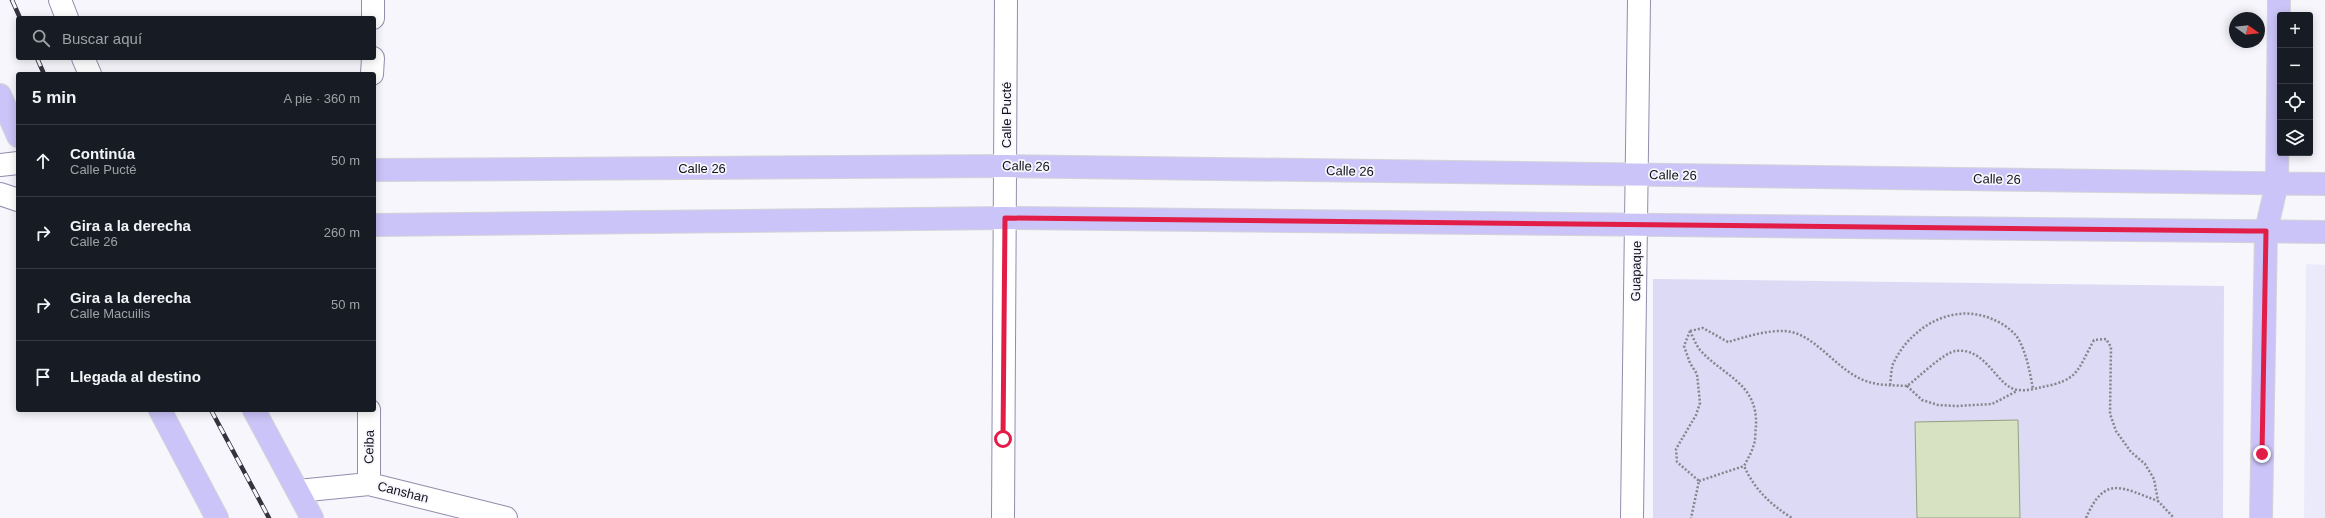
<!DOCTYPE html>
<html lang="es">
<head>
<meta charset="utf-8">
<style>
  :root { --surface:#171b24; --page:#20242c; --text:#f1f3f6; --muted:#9ea1a6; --line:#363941 }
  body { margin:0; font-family:Helvetica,sans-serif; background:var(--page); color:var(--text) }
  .controls { position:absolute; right:12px; top:12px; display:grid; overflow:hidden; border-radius:4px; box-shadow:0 2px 10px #0003 }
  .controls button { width:36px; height:36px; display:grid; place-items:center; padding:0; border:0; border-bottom:1px solid var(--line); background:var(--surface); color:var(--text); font:20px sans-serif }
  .compass { position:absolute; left:2229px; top:12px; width:36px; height:36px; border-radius:50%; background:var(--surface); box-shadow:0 2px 10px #0003; rotate:105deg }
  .stop { position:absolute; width:12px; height:12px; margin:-9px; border:3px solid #e11d48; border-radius:50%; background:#fff }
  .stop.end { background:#e11d48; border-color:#fff; box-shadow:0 1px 4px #0008 }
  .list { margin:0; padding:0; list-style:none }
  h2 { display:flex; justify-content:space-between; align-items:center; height:52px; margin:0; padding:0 16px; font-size:17px }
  h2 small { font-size:13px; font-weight:400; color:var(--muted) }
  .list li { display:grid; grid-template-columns:26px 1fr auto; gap:12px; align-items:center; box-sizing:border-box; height:72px; padding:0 16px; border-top:1px solid var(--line) }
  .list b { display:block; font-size:15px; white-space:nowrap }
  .list p { margin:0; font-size:13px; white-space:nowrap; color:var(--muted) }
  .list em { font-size:13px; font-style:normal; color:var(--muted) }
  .icon { flex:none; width:22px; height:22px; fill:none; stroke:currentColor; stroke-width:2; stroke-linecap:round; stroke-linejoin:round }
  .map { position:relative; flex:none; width:2325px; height:518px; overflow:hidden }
  .search { position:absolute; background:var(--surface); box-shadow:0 2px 10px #0003; left:16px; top:16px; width:360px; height:44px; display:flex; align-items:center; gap:10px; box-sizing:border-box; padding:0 14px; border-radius:4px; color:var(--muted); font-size:15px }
  .panel { position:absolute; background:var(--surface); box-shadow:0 2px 10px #0003; left:16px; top:72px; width:360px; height:340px; border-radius:4px }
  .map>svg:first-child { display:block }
</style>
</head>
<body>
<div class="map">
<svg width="2325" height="518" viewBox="0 0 2325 518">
  <rect width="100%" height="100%" fill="#f6f6fc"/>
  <!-- built -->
  <path fill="#ebeafb" d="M2306,264L2325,265V518H2304Z"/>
  <!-- green -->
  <path fill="#dcdaf4" d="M1653,279L2224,286L2223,518H1653Z"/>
  <!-- building -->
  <path fill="#d7e2c2" stroke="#959f80" d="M2018,420L2020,518H1917L1915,422Z"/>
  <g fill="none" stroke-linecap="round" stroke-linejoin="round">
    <!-- minor casing -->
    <g stroke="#908eac" stroke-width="24">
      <path id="minor" d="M60,0L67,18
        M373,18V0
        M83,58L90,74
        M372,74L373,58
        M0,165L18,163
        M0,194L18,200
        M369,484V410
        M298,491L369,484L506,518
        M1003,518L1006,0
        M1632,518L1639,0"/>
    </g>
    <!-- major casing -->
    <g stroke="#d4d4d6" stroke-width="24">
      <path id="major" d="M0,95L18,136
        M374,170L1005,166L2325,184
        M374,225L1005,218L2325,232
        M160,410L217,518
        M254,410L312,518
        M2261,518L2266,231L2277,183L2279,0"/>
    </g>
    <!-- path -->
    <path stroke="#85858d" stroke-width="2.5" stroke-dasharray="2 2" stroke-linecap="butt" d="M1690,331L1703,328L1728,342C1745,337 1767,330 1785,331C1814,333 1834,367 1861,379C1876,386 1891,385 1907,386C1918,378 1944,352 1956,351C1987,347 1997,388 2018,390C2025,391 2035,389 2042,387C2079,380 2077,371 2094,340L2106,339L2111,347L2110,414L2116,431L2131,452L2145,464L2154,479L2158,501L2174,518
      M1690,331C1693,337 1696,345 1700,350C1723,376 1758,383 1756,426C1755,432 1756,441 1753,447C1751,454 1747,460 1744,466C1755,490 1770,504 1792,518
      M1690,331L1684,346L1690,363L1697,374L1700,403L1696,415L1676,449L1677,462L1699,481L1691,518
      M1890,385C1891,378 1891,370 1893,364C1910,327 1953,302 1992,319C2002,323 2015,331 2020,342C2027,356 2030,373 2033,389
      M1907,386L1922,400L1938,405L1957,406L1992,404L2017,391
      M1699,481L1744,466
      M2086,518C2105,474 2122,488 2158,501"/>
    <!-- minor -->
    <use href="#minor" stroke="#fff" stroke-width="22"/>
    <!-- major -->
    <use href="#major" stroke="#cac4f8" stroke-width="22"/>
    <!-- rail casing -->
    <g stroke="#35343e" stroke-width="4.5">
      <path id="rail" d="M12,0L20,18
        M37,58L44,74
        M211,410L269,518"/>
    </g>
    <!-- rail -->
    <use href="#rail" stroke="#f6f6fc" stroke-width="3" stroke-dasharray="9" stroke-linecap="butt"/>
  </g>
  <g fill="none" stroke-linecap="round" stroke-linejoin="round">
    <!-- route -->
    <path stroke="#e11d48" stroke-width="5" d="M1003,439L1005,218L2250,231H2266L2262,454"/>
  </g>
  <g text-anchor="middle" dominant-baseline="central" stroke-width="3.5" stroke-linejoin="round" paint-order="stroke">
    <!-- street labels -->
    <g font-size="13" fill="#12111b" stroke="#f6f6fc">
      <text transform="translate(1006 115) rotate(-90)">Calle Pucté</text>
      <text transform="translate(1026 166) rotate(1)">Calle 26</text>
      <text x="702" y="168">Calle 26</text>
      <text transform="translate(1350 171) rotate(1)">Calle 26</text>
      <text transform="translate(1673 175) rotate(1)">Calle 26</text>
      <text transform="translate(1997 179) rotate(1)">Calle 26</text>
      <text transform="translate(1636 271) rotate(-89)">Guapaque</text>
      <text transform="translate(369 447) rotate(-89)">Ceiba</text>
      <text transform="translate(403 492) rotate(14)">Canshan</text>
    </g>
  </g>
</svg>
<div class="controls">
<button>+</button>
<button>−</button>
<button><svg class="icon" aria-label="locate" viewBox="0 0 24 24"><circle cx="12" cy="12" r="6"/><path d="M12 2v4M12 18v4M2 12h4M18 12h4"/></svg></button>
<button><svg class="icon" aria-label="layers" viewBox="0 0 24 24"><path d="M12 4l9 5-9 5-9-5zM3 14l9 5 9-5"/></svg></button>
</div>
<svg class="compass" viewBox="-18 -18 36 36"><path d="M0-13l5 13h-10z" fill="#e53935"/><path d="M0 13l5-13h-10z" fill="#9ea1a6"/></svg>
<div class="stop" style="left:1003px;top:439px"></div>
<div class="stop end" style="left:2262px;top:454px"></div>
<div class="search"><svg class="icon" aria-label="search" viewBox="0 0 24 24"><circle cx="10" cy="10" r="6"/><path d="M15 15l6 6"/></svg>Buscar aquí</div>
<section class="panel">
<h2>5 min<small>A pie · 360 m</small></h2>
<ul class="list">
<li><svg class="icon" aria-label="ahead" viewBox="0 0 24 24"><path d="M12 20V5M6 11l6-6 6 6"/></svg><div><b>Continúa</b><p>Calle Pucté</p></div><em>50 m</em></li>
<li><svg class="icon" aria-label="right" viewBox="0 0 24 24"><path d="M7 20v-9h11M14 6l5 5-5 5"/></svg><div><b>Gira a la derecha</b><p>Calle 26</p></div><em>260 m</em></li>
<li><svg class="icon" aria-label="right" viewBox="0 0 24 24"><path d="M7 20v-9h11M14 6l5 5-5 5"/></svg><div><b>Gira a la derecha</b><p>Calle Macuilis</p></div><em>50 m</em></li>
<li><svg class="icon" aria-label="arrive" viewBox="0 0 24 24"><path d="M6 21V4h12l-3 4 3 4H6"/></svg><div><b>Llegada al destino</b></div></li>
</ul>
</section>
</div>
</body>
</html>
